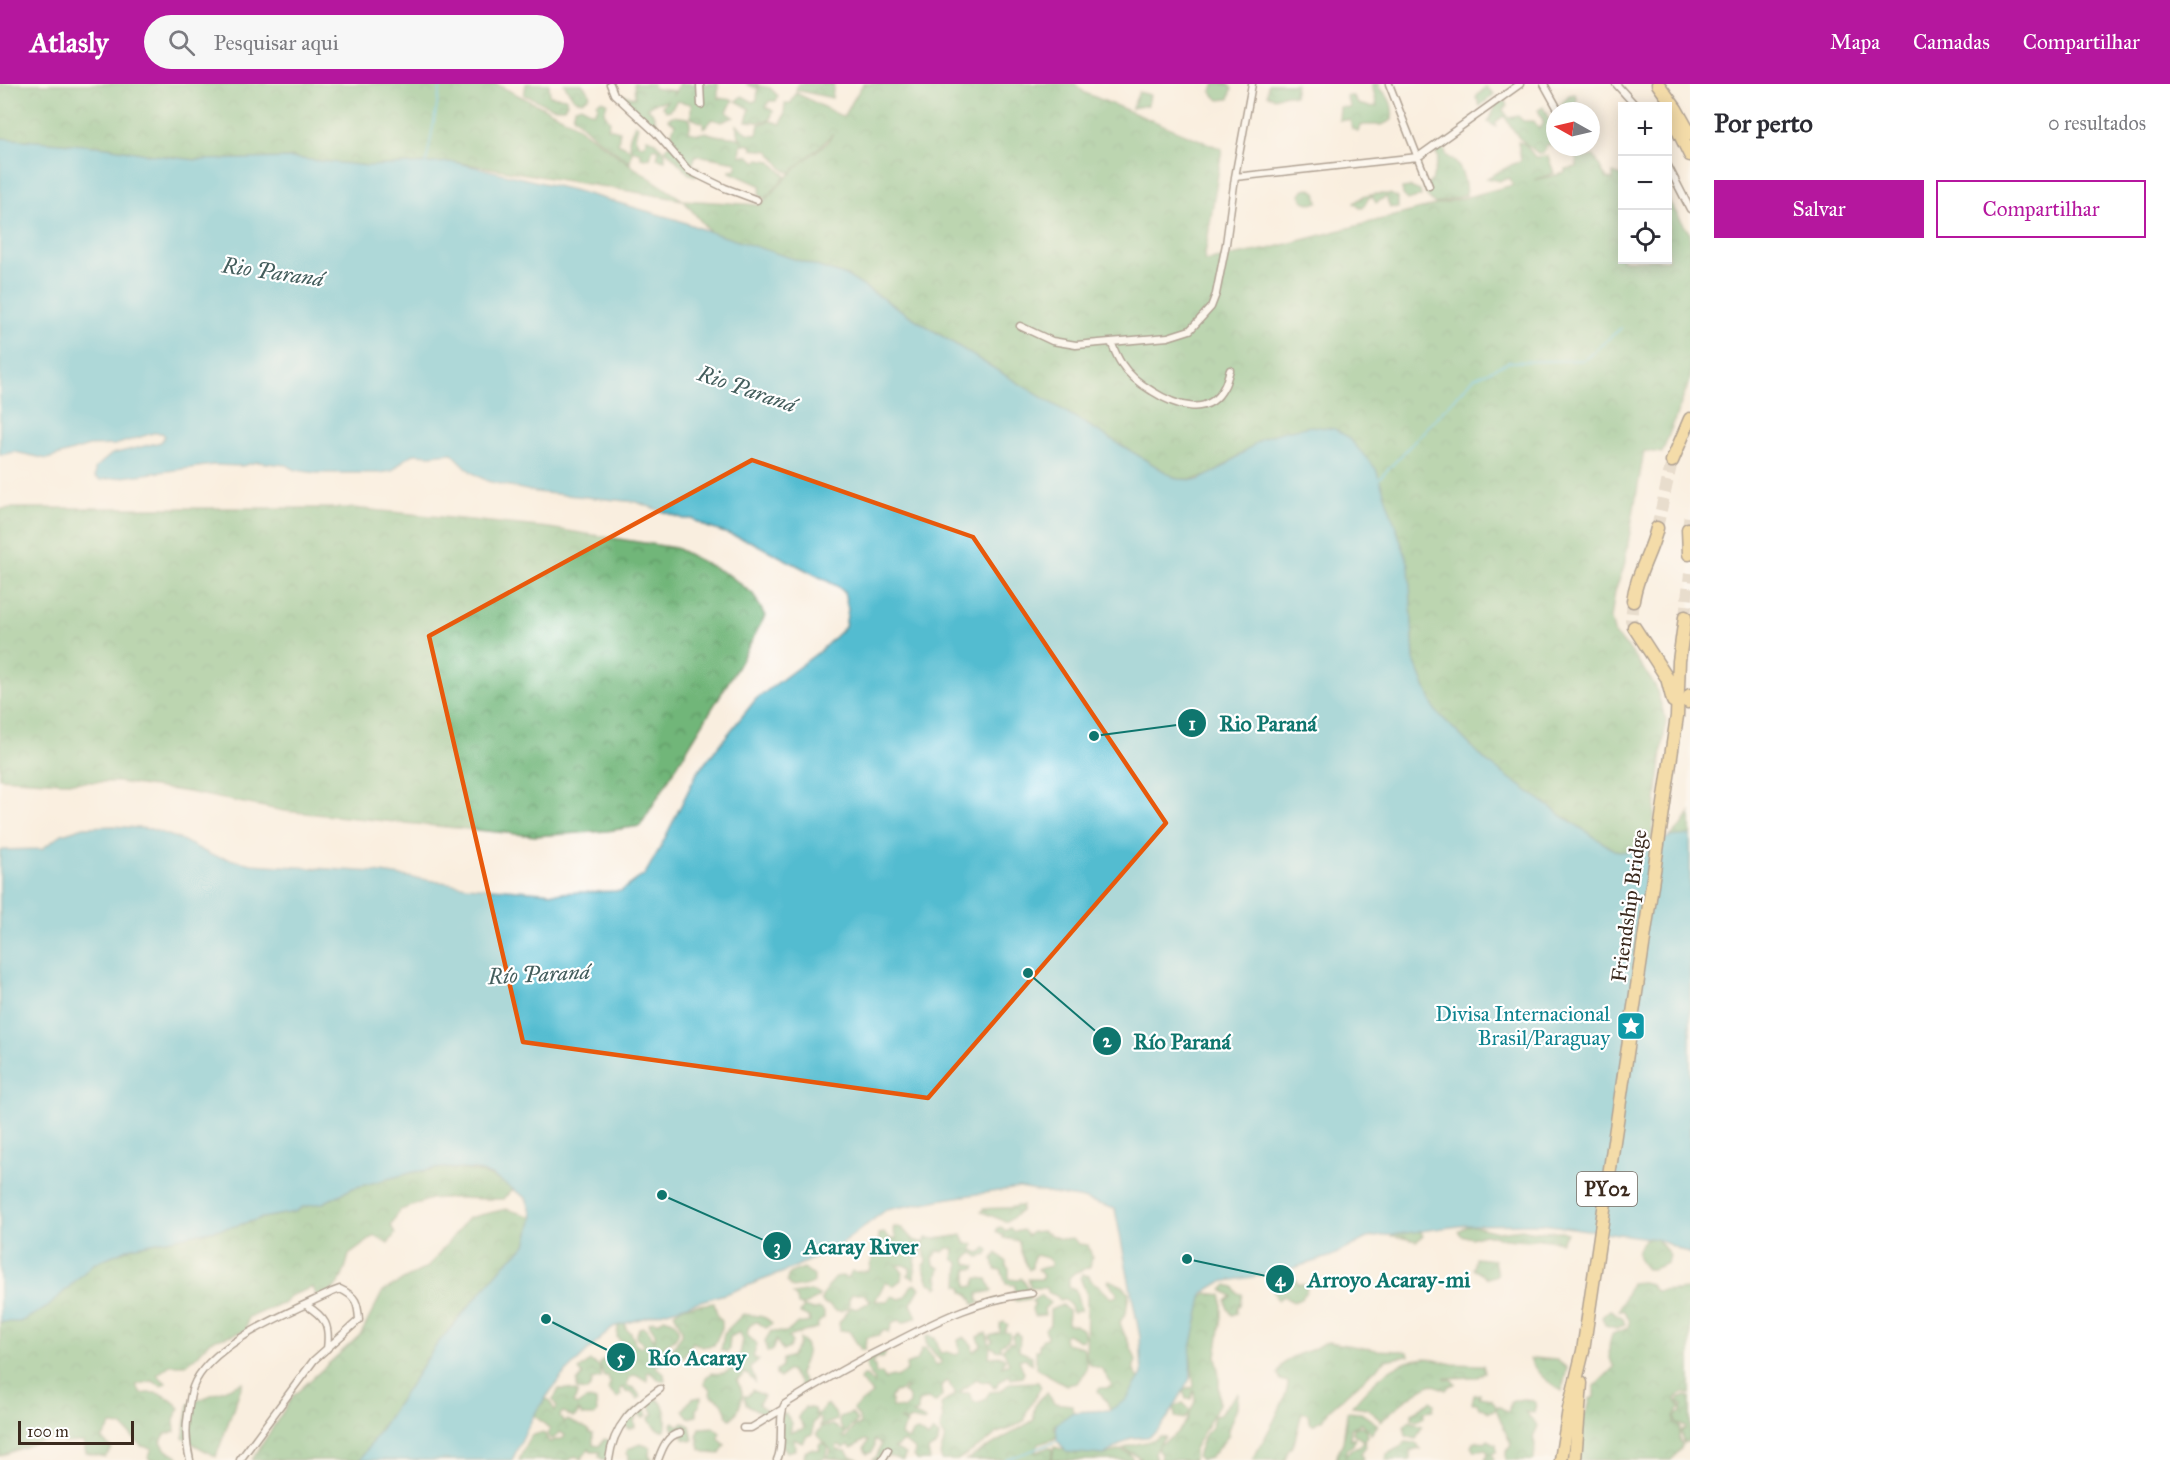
<!DOCTYPE html>
<html lang="pt">
<head>
<meta charset="utf-8">
<style>
  :root { --surface:#fff; --page:#f7f7f7; --text:#2b2b33; --muted:#7c7c81; --line:#e1e1e2; --accent:#b5179e }
  body { margin:0; font-family:"IM FELL Great Primer",serif; background:var(--page); color:var(--text) }
  .controls { position:absolute; right:18px; top:18px; display:grid; overflow:hidden; border-radius:0px; box-shadow:0 3px 15px #0003 }
  .controls button { width:54px; height:54px; display:grid; place-items:center; padding:0; border:0; border-bottom:2px solid var(--line); background:var(--surface); color:var(--text); font:30px sans-serif }
  .compass { position:absolute; left:1546px; top:18px; width:54px; height:54px; border-radius:50%; background:var(--surface); box-shadow:0 3px 15px #0003; rotate:278deg }
  .scale { position:absolute; left:18px; bottom:15px; width:116px; box-sizing:border-box; padding-left:6px; border:3px solid #3b2a1e; border-top:0; font-size:16px; line-height:21px; white-space:nowrap; color:#3b2a1e; -webkit-text-stroke:4px #fff; paint-order:stroke }
  .list { margin:0; padding:0; list-style:none }
  h2 { display:flex; justify-content:space-between; align-items:center; height:78px; margin:0; padding:0 24px; font-size:26px }
  h2 small { font-size:20px; font-weight:400; color:var(--muted) }
  .actions { display:flex; gap:12px; padding:18px 24px }
  .actions a { flex:1; padding:14px 0; border:2px solid var(--accent); border-radius:0px; text-align:center; font-size:21px; color:var(--accent) }
  .actions .main { background:var(--accent); color:#fff }
  .icon { flex:none; width:33px; height:33px; fill:none; stroke:currentColor; stroke-width:2; stroke-linecap:round; stroke-linejoin:round }
  .map { position:relative; flex:none; width:1690px; height:1376px; overflow:hidden }
  header { display:flex; align-items:center; gap:36px; box-sizing:border-box; height:84px; padding:0 30px; background:var(--accent); color:#fff }
  header strong { font-size:28px }
  nav { display:flex; gap:33px; margin-inline-start:auto; font-size:21px }
  .search { width:420px; height:54px; background:var(--page); display:flex; align-items:center; gap:15px; box-sizing:border-box; padding:0 21px; border-radius:33px; color:var(--muted); font-size:22px }
  main { display:flex }
  aside { flex:1; background:var(--surface) }
  .map>svg:first-child { display:block }
</style>
</head>
<body>
<header>
<strong>Atlasly</strong>
<div class="search"><svg class="icon" aria-label="search" viewBox="0 0 24 24"><circle cx="10" cy="10" r="6"/><path d="M15 15l6 6"/></svg>Pesquisar aqui</div>
<nav><a>Mapa</a><a>Camadas</a><a>Compartilhar</a></nav>
</header>
<main>
<div class="map">
<svg width="1690" height="1376" viewBox="0 0 1690 1376">
  <defs>
    <pattern id="forest-crowns" width="20" height="18" patternUnits="userSpaceOnUse" patternTransform="scale(1.5)"><rect width="20" height="18" fill="#71b679"/><path d="M2 6a3 3 0 1 1 6 0M12 15a3 3 0 1 1 6 0" fill="none" stroke="#5e9463"/></pattern>
  </defs>
  <rect width="100%" height="100%" fill="#fff"/>
  <filter id="ink" filterUnits="userSpaceOnUse"><feTurbulence type="fractalNoise" baseFrequency=".0167" numOctaves="2"/><feDisplacementMap in="SourceGraphic" scale="12" xChannelSelector="R" yChannelSelector="G"/><feConvolveMatrix kernelMatrix="1 2 1 2 8 2 1 2 1" color-interpolation-filters="sRGB"/></filter>
  <filter id="wash" filterUnits="userSpaceOnUse"><feTurbulence type="fractalNoise" baseFrequency=".008" numOctaves="4" result="noise"/><feDisplacementMap in="SourceGraphic" scale="24" xChannelSelector="R" yChannelSelector="G"/><feGaussianBlur stdDeviation="1.35" result="paint"/><feColorMatrix in="noise" values="0 0 0 0 0 0 0 0 0 0 0 0 0 0 0 0 0 1.4 0 .05"/><feComposite in="paint" operator="in"/></filter>
  <g filter="url(#wash)">
    <rect width="100%" height="100%" fill="#f9eedf"/>
    <!-- forest -->
    <path fill="url(#forest-crowns)" stroke="#56704c" stroke-width="1.5" fill-rule="evenodd" d="M0,0H496L570,37L632,82L683,116L760,121L801,79L828,58L833,49L826,57L790,89L784,86L769,67L752,65L751,61L742,60L743,56L739,53L737,41L748,49L757,50L759,40L771,37L781,40L784,30L785,19H791L796,9L843,33L863,0H1075L1085,9L1222,65L1204,177L1268,165L1513,101L1510,94L1499,97L1487,94L1521,76L1518,58L1525,60L1535,73L1548,72L1554,89L1534,96L1565,89L1566,85L1577,83L1576,73L1584,74L1594,72L1607,95L1613,96V89L1622,92V176H1668V116L1690,150V296L1662,369L1644,367L1624,483L1615,507L1611,535L1615,551L1629,565L1655,601L1666,636L1651,758L1626,768L1614,766L1561,731L1487,678L1435,626L1414,576L1409,481L1240,370C1216,389 1209,396 1177,395L980,276L847,192L710,148L683,116L454,78L368,82L292,74L197,76L146,70L107,63L0,54Z
      M526,0H549L550,12L566,14L567,19L564,24C544,25 542,16 524,11Z
      M564,0H582L588,7L590,12L582,17L574,15Z
      M634,0H653V4L674,7L673,12L679,0H718V14L733,16L727,28L734,33L722,38L712,35L706,43L703,44V39L691,34V20L677,17L670,26L666,27L662,22L667,17L654,19L647,24L652,28L658,41L652,43L621,13L625,11L635,14Z
      M746,0H758V4L760,2L770,4L778,12L776,17H769L766,23L773,27L770,36L758,38L746,37L750,25L736,17L742,12L753,18L757,16L758,5Z
      M798,0H834L832,14L796,6Z
      M1215,0H1228L1232,5L1229,15L1219,16L1211,8Z
      M1268,0H1296L1294,12L1285,10L1275,14L1267,11Z
      M1372,0H1379V4C1390,12 1394,22 1392,36L1382,41H1360L1358,47L1352,45L1350,36H1339L1340,23L1351,24L1346,12H1353L1358,20L1370,23L1377,22Z
      M1486,3L1494,10L1480,22L1476,13Z
      M1139,8L1150,11L1148,21L1132,24Z
      M1575,10L1577,16L1573,25L1566,27L1560,21L1569,11Z
      M602,16L607,19L604,28L610,37L608,44L620,47L618,59L632,66C626,57 631,49 635,40L638,42L635,53L639,61L645,60L647,54L653,56L665,68V76L657,74L659,66L653,64L650,74H641V69L632,66L630,79L594,52L573,32L575,24L581,22L594,29L598,23L597,19Z
      M1498,16L1505,17L1507,22L1503,26L1509,34L1518,32L1523,37H1534L1539,45L1544,39L1538,26L1543,23L1551,38L1555,40L1556,63L1547,60L1543,69L1539,70L1519,54L1504,32L1496,38V43L1488,38C1493,31 1494,24 1498,16Z
      M672,32L688,34L691,37L689,48L698,50L706,48C719,55 733,50 742,56L740,71L749,72L756,78L759,75L770,77L786,92L765,115L759,110L761,102L730,88V86L737,85L736,78L696,71L692,81L699,84L696,92L689,90L665,65L675,54L671,50L675,40L668,35Z
      M1439,61L1444,64L1447,72C1462,80 1465,95 1466,111L1435,120L1426,111L1424,101L1432,97L1438,74L1435,64Z
      M1410,103L1420,107L1421,112L1408,116L1403,111L1402,104Z
      M1309,104L1316,108L1318,118L1312,120L1303,117L1300,110L1305,105Z
      M1375,110H1390L1398,114V124L1390,123L1386,113L1376,119L1372,112L1368,115L1363,124H1360L1354,119L1362,113Z
      M12,424H353L549,444L676,464L730,492L753,510L765,532L737,584L640,742L607,747L536,752L284,727L188,708L118,698H62L0,694V425Z
      M1690,729V751L1670,753L1683,740Z
      M443,1084C475,1086 487,1087 513,1105L503,1115C479,1116 455,1112 431,1115C423,1117 409,1124 400,1126L391,1141L395,1150L388,1160L375,1152L349,1171C343,1195 340,1203 318,1216L313,1203L290,1212L283,1220C269,1223 262,1230 248,1233L246,1247L210,1257L197,1272L186,1281H170L157,1291L166,1299L161,1302L152,1297L136,1301L141,1310C159,1306 168,1312 180,1324L174,1335L175,1348L165,1350L161,1358L166,1366L178,1373V1376H151L148,1374L152,1364L141,1362L122,1342L111,1341L102,1355L112,1365L105,1373L86,1369L83,1358L64,1359L53,1353L0,1372V1238H20L48,1223L93,1180L132,1163L235,1142L262,1134L295,1128L303,1123L323,1119L353,1104L414,1088Z
      M1018,1122H1022L1021,1127L1007,1138L981,1128L983,1125C995,1123 1004,1126 1018,1122Z
      M506,1125L533,1133L526,1161L505,1180L437,1260L360,1376H252L293,1312L361,1250L383,1207L429,1182L468,1134Z
      M1470,1141L1498,1148L1522,1145L1535,1148L1562,1147L1567,1149L1561,1158L1541,1155L1527,1157L1505,1155L1485,1150L1471,1154L1461,1151L1458,1147Z
      M894,1143L902,1144L913,1156L924,1159L926,1154C938,1156 950,1153 962,1151L966,1160H974L973,1166L980,1169L986,1164L989,1166L987,1171L979,1173L973,1169L965,1175L967,1180L976,1182L975,1185H967V1203L974,1202L977,1194L987,1195L992,1207L978,1210V1217L981,1219L974,1220C973,1215 969,1209 963,1208L962,1203L958,1202L959,1179L953,1175L954,1165L947,1164L943,1168L938,1167L933,1174L934,1181L940,1184L938,1191L939,1202L936,1204L935,1201L929,1199C929,1198 923,1183 923,1181L926,1178L923,1159L920,1172L916,1171L914,1195L908,1191L910,1190V1184L904,1181H897L903,1189L901,1196L893,1202L886,1197L875,1217H887L892,1212L900,1215L905,1213L911,1202L915,1200L920,1204L911,1220L917,1233L903,1239L899,1236L893,1238L889,1248L883,1246L879,1251L866,1254L865,1265L861,1266L849,1247L840,1246L839,1239L851,1223L857,1225L871,1217L864,1210H852L849,1215V1223C841,1229 835,1228 829,1221L824,1220L821,1216C823,1207 831,1202 835,1193L842,1192L848,1194L852,1187L855,1188L869,1187C870,1179 875,1171 874,1164L878,1160L879,1150L884,1149L891,1155H896L893,1145Z
      M1001,1143L1006,1147L1010,1144L1014,1148L1023,1146L1028,1152L1032,1148L1042,1147L1060,1155L1073,1154L1078,1160L1088,1161L1092,1173L1090,1183L1074,1189L1069,1194V1204L1075,1205L1081,1226L1073,1229L1071,1227V1222L1064,1215L1059,1216L1057,1212L1049,1209L1046,1204H1031L1028,1195H1042L1043,1192L1038,1185L1051,1182V1178L1047,1174L1036,1171L1033,1174L1032,1184L1029,1186C1025,1178 1019,1167 1019,1157L1003,1154L1004,1151H1001L996,1147L998,1144Z
      M1417,1147L1421,1148L1423,1152L1417,1157L1392,1152L1393,1148Z
      M1650,1154L1657,1155L1670,1171L1668,1179L1653,1185H1646C1636,1175 1634,1168 1644,1156Z
      M997,1169L1006,1178V1182L1009,1185V1195L1018,1196L1021,1194C1026,1200 1032,1206 1029,1215L1017,1217L1014,1216L1015,1201L1006,1200L1001,1186L995,1185L993,1175Z
      M1475,1174L1494,1176L1497,1191L1488,1194L1473,1185Z
      M804,1184L814,1192V1198C808,1202 800,1203 793,1204L787,1198C787,1187 795,1188 804,1184Z
      M1082,1190L1089,1192L1092,1198L1098,1201L1111,1214L1117,1212V1209L1108,1198L1109,1196L1123,1202L1129,1209L1126,1228L1120,1238C1123,1252 1133,1263 1136,1277C1131,1287 1135,1288 1140,1296L1141,1312L1111,1328L1107,1318L1098,1307L1099,1304H1107L1112,1302C1110,1295 1105,1292 1102,1285L1091,1281L1086,1274L1087,1211L1080,1194Z
      M1282,1192L1296,1196L1298,1200H1303L1307,1205L1302,1215L1293,1218L1283,1212L1278,1216C1271,1208 1273,1197 1282,1192Z
      M1642,1198L1650,1200L1655,1207L1690,1205V1310L1684,1309L1677,1313L1676,1317L1681,1323L1674,1332V1339L1680,1343L1679,1355L1682,1361L1681,1365L1671,1376H1565L1570,1367L1576,1334L1587,1328L1590,1315L1594,1313V1303L1614,1283C1607,1272 1608,1261 1612,1250L1628,1244L1629,1238L1624,1227L1619,1226L1631,1199Z
      M1227,1201L1234,1203L1237,1209L1242,1210L1240,1221L1237,1223V1229L1232,1231L1227,1223L1226,1217L1232,1212L1222,1206Z
      M810,1207L819,1211L818,1214L802,1222L798,1221L797,1215L793,1210Z
      M1207,1209L1222,1211V1233L1216,1272L1219,1292V1320L1194,1365V1376H1160L1161,1370L1158,1367V1362L1154,1369L1156,1376H1136L1141,1374L1123,1365C1135,1358 1149,1360 1160,1352L1165,1353L1159,1360C1171,1357 1187,1340 1190,1329L1184,1335L1175,1333L1174,1323L1183,1319L1191,1327L1195,1317L1194,1306L1191,1315H1186L1183,1306L1194,1303L1190,1267L1202,1213Z
      M1041,1211L1050,1219L1044,1225L1045,1231L1034,1232L1032,1225L1035,1221L1032,1217Z
      M714,1219L718,1233L722,1237V1244L714,1261L702,1263L693,1258L683,1273L672,1275L667,1272L682,1251V1246L674,1229L681,1223Z
      M1062,1221L1068,1227V1240L1075,1241L1083,1246L1085,1252L1083,1256L1079,1257L1067,1250L1064,1252L1065,1259L1083,1263L1087,1279L1086,1286L1077,1299L1066,1301L1036,1284V1266H1039V1261L1043,1255H1046L1047,1251L1045,1245L1050,1241V1226Z
      M804,1223L813,1226L820,1225L824,1228V1234L818,1239L817,1244L788,1253L792,1258L789,1264L783,1267L776,1256L772,1267L767,1268L765,1257L771,1247C784,1249 788,1250 796,1240L810,1238L809,1233L800,1229Z
      M1610,1226L1623,1234L1625,1241L1616,1244L1605,1241L1602,1233Z
      M743,1230C753,1232 766,1230 772,1240L766,1244L757,1238C750,1239 746,1245 748,1252L757,1260L753,1273L759,1276L750,1283L755,1296V1298L746,1289L737,1296C738,1300 742,1305 742,1309C743,1318 737,1331 730,1335L727,1332C724,1321 723,1316 711,1312L710,1309L711,1306L704,1300L706,1293L712,1289C723,1291 736,1287 734,1274L740,1270L743,1256L740,1248L730,1253L729,1265L727,1268L721,1266L724,1249Z
      M664,1234L673,1237C685,1247 675,1257 664,1261L666,1265L663,1270L664,1277L655,1282L664,1290L665,1297H661L649,1288L647,1289L648,1297C638,1295 640,1286 628,1295L627,1302L634,1304L641,1313L637,1315L632,1309L626,1308L623,1303L620,1305L621,1312L618,1314L608,1306L611,1297H609L608,1292L604,1293L600,1280L601,1277C608,1275 611,1266 618,1263L623,1267L626,1265L625,1263L628,1258L621,1257L617,1254L618,1241L623,1239L626,1241V1245L631,1249L636,1261L641,1263L644,1259L636,1253L639,1244L643,1243L647,1245L655,1257V1249L649,1240L650,1238L654,1237L658,1239Z
      M1004,1238L1008,1241L1004,1248L1010,1249L1009,1255L1001,1261V1266L998,1267L990,1262L989,1273L1002,1272L1005,1275L1002,1282L1009,1279L1003,1265L1009,1258L1014,1259L1012,1252L1017,1249L1020,1252L1019,1267L1032,1272V1281L1025,1274L1019,1276L1024,1289L1022,1293L1011,1295L1009,1291L998,1298L997,1303L994,1304L989,1297L983,1298L976,1295L959,1309H969L974,1318C983,1319 985,1315 990,1308L1001,1307L1010,1299L1038,1298L1041,1303L1026,1329L1025,1336L1012,1344L997,1349L984,1360L957,1376H942L940,1371L945,1354L940,1346L943,1335L941,1320L956,1310L947,1297C938,1301 942,1305 942,1312L935,1319L928,1315L918,1317V1328L913,1330L926,1336L924,1338L911,1335L906,1338L902,1335L900,1336L907,1340L902,1347L901,1352L908,1356L914,1348L918,1347L928,1354L933,1347L939,1352L938,1360L928,1366L930,1376H917L914,1372L915,1366L905,1358H901L899,1362L894,1364L906,1370L903,1376C896,1376 892,1371 885,1372L883,1376H872L877,1372L881,1360L874,1356V1363L872,1368L867,1370L864,1365L868,1357L865,1356L852,1364L848,1361L844,1364L839,1361L836,1362L837,1366L846,1367L850,1373L856,1374L859,1376L827,1374L831,1367C828,1360 820,1357 817,1349L822,1343L833,1341L844,1348L839,1338L840,1333L852,1329L857,1337L842,1353L846,1354L855,1342L860,1341L859,1333L853,1325L872,1310L860,1296L862,1292H866L874,1300L875,1297C870,1290 865,1284 866,1275L883,1267L886,1269L883,1274H876L871,1280L875,1282L876,1290L882,1289L885,1296L892,1292L897,1293L907,1287L906,1281L917,1277L922,1265L926,1264L936,1281L942,1279L926,1259V1253L929,1251L936,1255L940,1269L948,1268L956,1271L960,1268L958,1256L964,1253L972,1261L973,1268L981,1262L978,1253L986,1249L989,1260L993,1257L989,1254L990,1252L1000,1249V1240ZM905,1304H908L903,1308L909,1313L910,1320L903,1325L892,1323L891,1313L895,1307L897,1308Z
      M800,1254C813,1263 803,1278 799,1290L808,1303L799,1309L800,1299L790,1287H787L780,1294L776,1291V1287L781,1284L783,1275L792,1272L799,1261Z
      M1329,1258C1346,1261 1362,1264 1378,1266C1388,1267 1398,1266 1408,1268L1409,1272L1386,1276L1329,1326L1323,1336H1320L1313,1341L1309,1338L1308,1330L1302,1328L1294,1360L1288,1367L1285,1376H1252C1261,1361 1289,1313 1288,1298L1281,1296L1278,1290C1283,1273 1298,1271 1311,1266C1318,1263 1321,1259 1329,1258Z
      M1426,1274L1453,1280L1483,1281L1485,1288L1478,1293L1445,1294L1447,1296L1451,1295L1455,1300L1449,1302L1446,1306L1432,1300C1413,1309 1396,1323 1381,1337L1367,1324L1352,1322C1372,1298 1393,1276 1426,1274Z
      M1535,1274L1557,1276L1567,1284L1562,1307C1548,1298 1537,1291 1530,1275Z
      M590,1277L600,1283L601,1294L591,1296L592,1300L587,1307L577,1306V1298L583,1291L579,1286Z
      M243,1298L216,1373L183,1354L189,1320Z
      M559,1305H569L578,1309L573,1319L577,1322C584,1316 587,1313 596,1317L597,1329L593,1332H583L578,1326V1330L573,1334L563,1328L561,1329L560,1333L564,1339L567,1336L588,1345L590,1349L593,1350V1361L599,1362L604,1355L612,1357L607,1375H602L599,1372L600,1368H591L589,1365L581,1375L576,1372L569,1376H519C524,1367 525,1359 531,1352L540,1349L545,1350L549,1358L564,1354L565,1351L560,1348L553,1355L550,1354L548,1351L550,1345L534,1331L545,1315L549,1316L555,1327L557,1323L553,1316Z
      M752,1306L764,1312L759,1319L760,1322L767,1326L765,1331L746,1320L744,1312H748Z
      M1047,1309L1054,1319L1072,1321L1073,1330L1054,1341L1055,1345L1059,1348L1054,1355L1038,1360L1035,1369L1049,1363L1052,1365L1051,1376H966L1034,1336C1032,1324 1036,1315 1047,1309Z
      M1238,1309L1237,1323L1228,1346L1229,1351L1210,1374L1201,1376L1197,1373L1203,1354L1212,1342L1214,1332L1220,1331L1225,1323Z
      M1480,1310L1479,1313L1491,1315L1495,1320L1496,1324L1498,1322L1508,1328L1511,1318C1520,1314 1528,1313 1536,1319L1534,1329L1525,1328L1538,1342L1533,1353L1535,1360L1534,1376H1506V1369L1511,1361L1496,1325L1489,1328L1479,1323L1477,1319H1472L1474,1311Z
      M1686,1312L1690,1313V1357L1683,1359L1681,1348L1683,1345H1685L1686,1342L1676,1340L1675,1332L1681,1328L1683,1321L1678,1318L1679,1315Z
      M701,1313L700,1322L696,1325L697,1332L689,1334L683,1327L691,1315Z
      M656,1314C666,1320 668,1335 665,1346C657,1348 652,1342 649,1335L650,1332L654,1331L650,1321L651,1316Z
      M1431,1317L1434,1320L1433,1326L1424,1327V1333L1417,1337L1412,1335V1329Z
      M827,1320L835,1329L837,1336L820,1342L821,1336L817,1331Z
      M641,1323L646,1325L647,1331L643,1334L639,1330L634,1336L635,1343L628,1345L624,1339L630,1330Z
      M805,1323L814,1325L817,1335L813,1339V1350L807,1352L802,1359L794,1355L795,1366L787,1368L782,1361L781,1330H786L792,1339L790,1348L803,1345L804,1343L798,1333Z
      M1347,1328L1361,1329L1378,1341L1371,1350L1362,1339L1351,1344L1350,1355L1355,1353L1353,1361L1347,1365L1345,1372L1352,1365L1360,1363L1363,1357L1353,1349L1354,1344L1361,1342L1366,1345L1367,1352L1364,1356L1366,1362L1361,1369L1363,1376H1336L1338,1368L1343,1358Z
      M1410,1337L1422,1342L1416,1355L1406,1352L1404,1342Z
      M674,1338L679,1342L683,1338L690,1342L693,1356L690,1357L684,1355L680,1345L677,1347L672,1345L671,1340Z
      M713,1343L720,1349L719,1355L725,1361L720,1370L706,1369L700,1365L697,1352L700,1344Z
      M1488,1356L1496,1360L1497,1367L1492,1370L1494,1376H1485L1488,1369L1485,1365L1475,1367L1471,1362L1473,1358L1477,1357L1485,1359Z
      M1405,1358L1415,1359L1421,1365L1410,1367V1376H1386L1387,1370L1400,1363Z
      M822,1359L828,1363L825,1374L821,1375L822,1376H806L804,1372L805,1368L810,1365L820,1366L819,1361Z
      M640,1360L650,1363L649,1372L653,1376H628L629,1372L626,1370L628,1365Z
      M1054,1363L1072,1368L1104,1371L1120,1366L1130,1370L1133,1376H1052Z"/>
    <!-- water -->
    <path fill="#53bcd0" stroke="#477377" stroke-width="1.5" d="M0,54L107,63L146,70L196,76L292,74L368,82L454,78L577,107L678,136L710,148L847,192L980,276L1177,395L1198,396L1219,386L1263,354L1284,347L1311,342L1335,345L1348,353L1376,385L1409,481L1414,576L1435,626L1487,678L1561,731L1614,766L1626,768L1670,753L1690,751V1170L1657,1155L1541,1140L1467,1141L1367,1154L1332,1172L1277,1189L1221,1198L1203,1209L1190,1269L1191,1293L1168,1333L1158,1346L1148,1353L1131,1354L1104,1371L1066,1368L1057,1356L1056,1340L1073,1328L1110,1326L1126,1316L1142,1290L1140,1253L1115,1125L1083,1115L1019,1104L950,1114L886,1126L836,1164L784,1188L728,1209L613,1243L562,1292L550,1308L534,1331L512,1376H360L437,1260L505,1180L526,1161L533,1133L526,1114L491,1091L476,1086L443,1084L414,1088L353,1104L323,1119L303,1123L295,1128L262,1134L235,1142L132,1163L93,1180L48,1223L20,1238H0V766L42,765L62,750L84,743L113,742L151,745L182,756L211,771L252,780L375,788L468,802L554,809L621,807L645,790L660,764L697,689L756,615L820,567L845,543L848,525L844,508L837,502L752,458L707,443L693,435H684L636,418L535,408L487,397L471,388L452,369L431,371L413,370L406,374L392,387L380,389H316L296,386L286,381L257,378L242,382L213,381L100,396L95,393V384L112,370L161,358L165,352L162,349H153L115,361L89,362L47,375L15,368L0,371Z"/>
    <g fill="none" stroke-linecap="round" stroke-linejoin="round">
      <!-- stream -->
      <path stroke="#53bcd0" stroke-width="2" d="M426,80L441,0
        M1378,396L1474,294L1509,278L1584,276L1621,244
        M1006,1376L1060,1356"/>
    </g>
  </g>
  <g filter="url(#ink)">
    <g fill="none" stroke-linecap="round" stroke-linejoin="round">
      <!-- highway-tunnel -->
      <path stroke="#d3c7b8" stroke-width="12" stroke-dasharray="12 6" stroke-linecap="butt" d="M1657,444L1672,377
        M1688,445L1690,430
        M1633,517L1631,536L1634,543
        M1685,533L1690,489"/>
      <!-- street casing -->
      <g stroke="#58473b" stroke-width="9">
        <path id="street" d="M610,0L614,10L656,49L688,86L725,104L757,116
          M700,0L701,21
          M1389,0L1429,102
          M1544,0L1559,27
          M1616,0L1636,22
          M1668,82L1690,125
          M1235,93L1418,73L1520,0
          M1020,242L1052,257L1076,261L1168,253L1190,246L1202,233L1211,223L1216,210L1226,160L1235,93L1252,0
          M1111,258C1114,265 1117,273 1121,279C1128,290 1140,300 1152,307C1174,321 1208,335 1224,303C1227,298 1228,291 1230,286
          M306,1221C326,1234 330,1241 327,1265
          M743,1344H751L781,1326
          M190,1376C186,1360 185,1347 188,1330C189,1321 190,1311 193,1303C209,1259 293,1227 332,1208L340,1205C356,1212 358,1219 359,1236L314,1276L240,1376
          M609,1376C613,1341 633,1324 660,1305
          M658,1376C662,1365 667,1351 680,1349
          M777,1376C785,1359 777,1332 785,1320C822,1297 859,1276 898,1257C942,1234 981,1215 1032,1209
          M882,1376L888,1366"/>
      </g>
      <!-- highway casing -->
      <g stroke="#58473b" stroke-width="15">
        <path id="highway" d="M1658,0L1676,25L1690,50
          M1671,32L1690,71
          M1672,377L1690,335
          M1688,445L1689,470
          M1633,517C1636,491 1651,470 1657,444
          M1634,543L1667,594L1673,617
          M1688,618L1690,611
          M1561,1376L1569,1325L1583,1267L1677,632L1679,577L1685,533
          M1575,1376L1581,1299"/>
      </g>
      <!-- street -->
      <use href="#street" stroke="#fff" stroke-width="6"/>
      <!-- highway -->
      <use href="#highway" stroke="#eec569" stroke-width="12"/>
    </g>
  </g>
  <!-- marked area -->
  <path d="M0 0H1690V1376H0ZM752,376L973,453L1166,739L928,1014L523,958L429,552Z" fill="#f9eedf" fill-opacity=".55" fill-rule="evenodd"/>
  <path fill="none" stroke="#e8590c" stroke-width="4.5" stroke-linejoin="round" d="M752,376L973,453L1166,739L928,1014L523,958L429,552Z"/>
  <!-- icons -->
  <defs>
    <g id="sight-square" transform="scale(1.5)"><rect x="-9" y="-9" width="18" height="18" rx="4" fill="#0f9aa8" stroke="#fff"/><path d="M0-6L1.8-2.2L6-1.7L2.9 1.2L3.7 5.4L0 3.3L-3.7 5.4L-2.9 1.2L-6-1.7L-1.8-2.2Z" fill="#fff"/></g>
  </defs>
  <g fill-rule="evenodd">
    <use href="#sight-square" x="1631" y="942"/>
  </g>
  <g text-anchor="middle" dominant-baseline="central" stroke-width="4.5" stroke-linejoin="round" paint-order="stroke">
    <!-- shield labels -->
    <rect fill="#fff" stroke="#766a62" stroke-width="1.5" x="1577" y="1088" width="60" height="34" rx="4.5"/>
    <g font-size="20" font-weight="bold" fill="#3b2a1e">
      <text x="1607" y="1105">PY02</text>
    </g>
    <!-- street labels -->
    <g font-size="21" fill="#3b2a1e" stroke="#fff">
      <text transform="translate(1629 822) rotate(-82)">Friendship Bridge</text>
    </g>
    <!-- culture labels -->
    <g font-size="21" fill="#0d838f" stroke="#fff" text-anchor="end">
      <text x="1610" y="930">Divisa Internacional<tspan x="1610" dy="24">Brasil/Paraguay</tspan></text>
    </g>
    <!-- water labels -->
    <g font-size="22" font-style="italic" fill="#435d5c" stroke="#fff">
      <text transform="translate(273 188) rotate(8)">Rio Paraná</text>
      <text transform="translate(747 305) rotate(19)">Rio Paraná</text>
      <text transform="translate(539 890) rotate(-3)">Río Paraná</text>
    </g>
  </g>
  <!-- callouts -->
  <path fill="none" stroke="#0f766e" stroke-width="2" d="M1094 652L1192 639M1028 889L1107 957M662 1111L777 1162M1187 1175L1280 1195M546 1235L621 1273"/>
  <g fill="#0f766e" stroke="#fff" stroke-width="2">
    <circle cx="1094" cy="652" r="6"/>
    <circle cx="1028" cy="889" r="6"/>
    <circle cx="662" cy="1111" r="6"/>
    <circle cx="1187" cy="1175" r="6"/>
    <circle cx="546" cy="1235" r="6"/>
    <circle cx="1192" cy="639" r="15"/>
    <circle cx="1107" cy="957" r="15"/>
    <circle cx="777" cy="1162" r="15"/>
    <circle cx="1280" cy="1195" r="15"/>
    <circle cx="621" cy="1273" r="15"/>
  </g>
  <g font-size="18" text-anchor="middle" font-weight="bold" fill="#fff">
    <text x="1192" y="646">1</text>
    <text x="1107" y="963">2</text>
    <text x="777" y="1169">3</text>
    <text x="1280" y="1202">4</text>
    <text x="621" y="1280">5</text>
  </g>
  <g font-size="22" text-anchor="middle" font-weight="bold" fill="#0f766e" stroke="#fff" stroke-width="4.5" stroke-linejoin="round" paint-order="stroke">
    <text x="1268" y="647">Rio Paraná</text>
    <text x="1182" y="965">Río Paraná</text>
    <text x="861" y="1170">Acaray River</text>
    <text x="1389" y="1203">Arroyo Acaray-mi</text>
    <text x="697" y="1281">Río Acaray</text>
  </g>
</svg>
<div class="controls">
<button>+</button>
<button>−</button>
<button><svg class="icon" aria-label="locate" viewBox="0 0 24 24"><circle cx="12" cy="12" r="6"/><path d="M12 2v4M12 18v4M2 12h4M18 12h4"/></svg></button>
</div>
<svg class="compass" viewBox="-18 -18 36 36"><path d="M0-13l5 13h-10z" fill="#e53935"/><path d="M0 13l5-13h-10z" fill="#7c7c81"/></svg>
<div class="scale">100 m</div>
</div>
<aside>
<h2>Por perto<small>0 resultados</small></h2>
<ul class="list">
</ul>
<div class="actions"><a class="main">Salvar</a><a>Compartilhar</a></div>
</aside>
</main>
</body>
</html>
